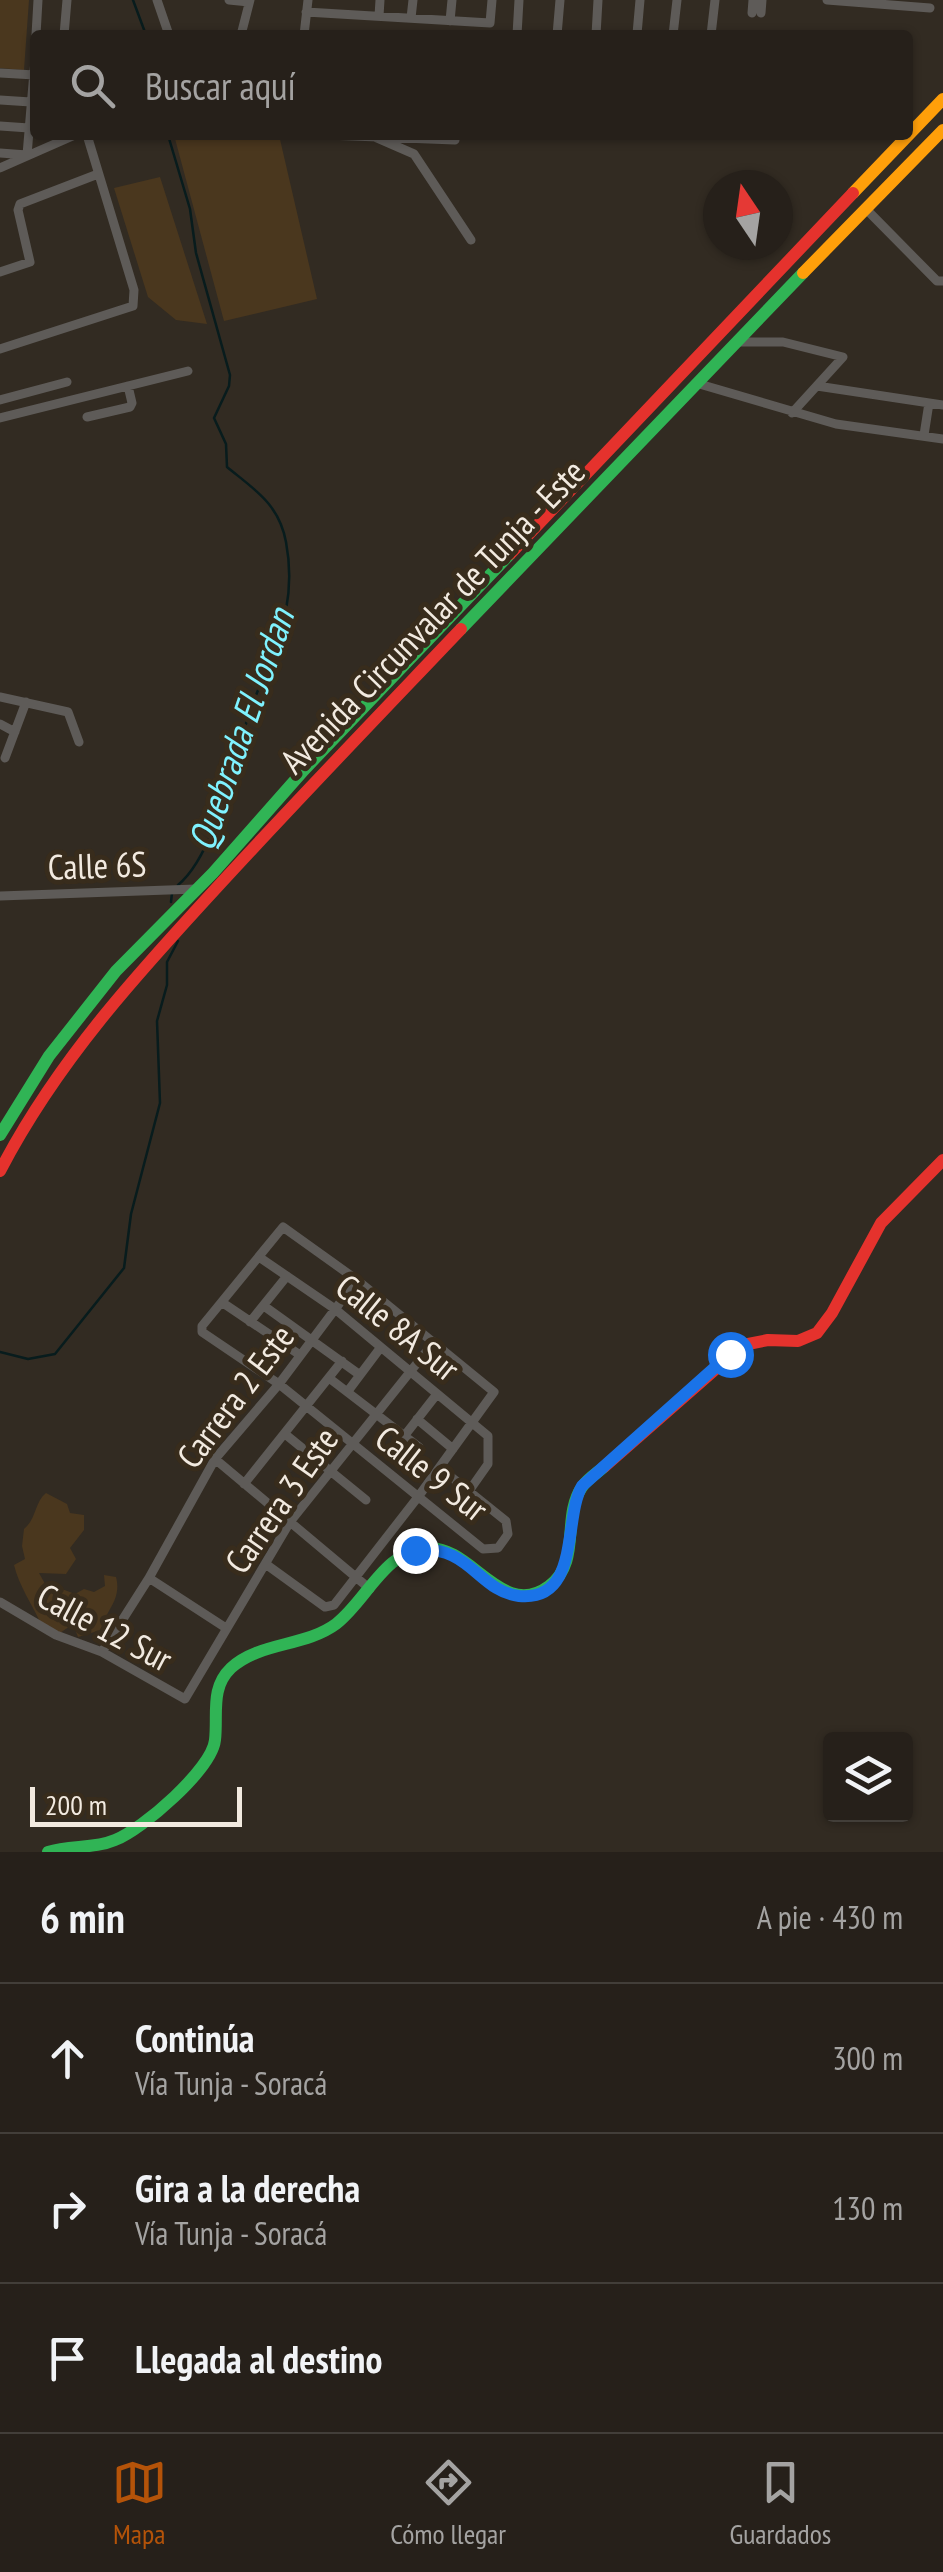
<!DOCTYPE html>
<html lang="es">
<head>
<meta charset="utf-8">
<style>
  :root { --surface:#26201a; --page:#322d27; --text:#f1f3f6; --muted:#a4a3a2; --line:#423e39; --accent:#b45309 }
  body { margin:0; font-family:"PT Sans Narrow",sans-serif; background:var(--page); color:var(--text) }
  .controls { position:absolute; right:30px; bottom:30px; display:grid; overflow:hidden; border-radius:10px; box-shadow:0 2px 8px #0004 }
  .controls button { width:90px; height:90px; display:grid; place-items:center; padding:0; border:0; border-bottom:2px solid var(--line); background:var(--surface); color:var(--text); font:50px sans-serif }
  .compass { position:absolute; left:703px; top:170px; width:90px; height:90px; border-radius:50%; background:var(--surface); box-shadow:0 2px 8px #0004; rotate:347deg }
  .scale { position:absolute; left:30px; bottom:25px; width:212px; box-sizing:border-box; padding-left:10px; border:5px solid #f2eae0; border-top:0; font-size:28px; line-height:35px; white-space:nowrap; color:#f2eae0; -webkit-text-stroke:8px #382c1c; paint-order:stroke }
  .stop { position:absolute; width:30px; height:30px; margin:-22px; border:8px solid #1a73e8; border-radius:50%; background:#fff }
  .stop.end { background:#1a73e8; border-color:#fff; box-shadow:0 2px 10px #0008 }
  .list { margin:0; padding:0; list-style:none }
  h2 { display:flex; justify-content:space-between; align-items:center; height:130px; margin:0; padding:0 40px; font-size:42px }
  h2 small { font-size:32px; font-weight:400; color:var(--muted) }
  .list li { display:grid; grid-template-columns:65px 1fr auto; gap:30px; align-items:center; box-sizing:border-box; height:150px; padding:0 40px; border-top:2px solid var(--line) }
  .list b { display:block; font-size:38px; white-space:nowrap }
  .list p { margin:0; font-size:32px; white-space:nowrap; color:var(--muted) }
  .list em { font-size:32px; font-style:normal; color:var(--muted) }
  .icon { flex:none; width:55px; height:55px; fill:none; stroke:currentColor; stroke-width:2; stroke-linecap:round; stroke-linejoin:round }
  .map { position:relative; flex:none; width:943px; height:1852px; overflow:hidden }
  .search { position:absolute; background:var(--surface); box-shadow:0 2px 8px #0004; left:30px; right:30px; top:30px; height:110px; display:flex; align-items:center; gap:25px; box-sizing:border-box; padding:0 35px; border-radius:10px; color:var(--muted); font-size:38px }
  .sheet { height:580px; background:var(--surface) }
  nav { display:flex; justify-content:space-around; align-items:center; box-sizing:border-box; height:140px; border-top:2px solid var(--line); background:var(--surface); font-size:28px; color:var(--muted) }
  nav a { display:grid; justify-items:center; gap:5px }
  nav .on { color:var(--accent) }
  .map>svg:first-child { display:block }
</style>
</head>
<body>
<div class="map">
<svg width="943" height="1852" viewBox="0 0 943 1852">
  <rect width="100%" height="100%" fill="#322b22"/>
  <!-- green -->
  <path fill="#4a371e" d="M0,0H29L24,70L0,68Z
    M174,135H279L317,299L224,321Z
    M160,177L207,324L176,320L148,297L114,188Z
    M46,1493L67,1504L70,1513L84,1515V1530L70,1548L76,1559L66,1574L39,1573L49,1591L62,1589L75,1594L84,1589L94,1592L105,1586L104,1575L116,1577C122,1600 106,1609 101,1630L78,1637L73,1624L60,1633L41,1624C32,1604 19,1586 14,1565L25,1559L22,1546L24,1529C37,1518 34,1503 46,1493Z"/>
  <g fill="none" stroke-linecap="round" stroke-linejoin="round">
    <!-- stream -->
    <path stroke="#081c1d" stroke-width="2.5" d="M133,0L146,35
      M168,135L190,209L196,253L230,375L229,386L214,418L226,444L227,467C255,490 279,504 286,542C290,563 290,589 286,610C279,644 262,678 250,711C234,758 216,854 178,885
      M171,902L172,893
      M0,1352L28,1359L55,1354L124,1268L131,1214L160,1103L157,1021L167,985V962L178,941"/>
    <!-- street -->
    <path stroke="#5e5b58" stroke-width="9" d="M157,0L169,35
      M229,0L249,2
      M640,0L637,34L644,35
      M827,0L930,8
      M306,12L490,23L492,0
      M752,13L753,0
      M761,13L762,0
      M379,16L380,0
      M411,18L413,0
      M450,21L452,0
      M36,35L38,0
      M64,35L67,0
      M241,35L250,0
      M304,35L308,0
      M517,35L519,0
      M557,35L560,0
      M596,35L598,0
      M673,35L677,0
      M711,35L715,0
      M0,73L35,75
      M0,100L31,102
      M0,126L29,128
      M327,135L455,140
      M375,137L414,154L471,240
      M0,153L27,155L35,60
      M0,168L75,135
      M866,209L937,281H943
      M0,272L30,262L18,210L20,204L98,174
      M739,342H783L843,357L792,413
      M0,349L133,306L134,290L87,135
      M696,383L836,424L943,439
      M817,386L943,405
      M0,400L67,382
      M87,417L130,407L132,403L128,386
      M0,418L188,371
      M924,435L929,403
      M0,697L68,712L79,742
      M0,724L15,732
      M5,758L26,702
      M0,896L196,889
      M259,1257L335,1309L488,1436V1464L469,1491
      M223,1303L300,1355
      M264,1306L360,1375
      M250,1322L287,1276
      M329,1378L419,1447
      M348,1391L381,1347
      M417,1419L453,1449
      M285,1434L366,1500
      M405,1435L437,1394
      M215,1459L370,1589
      M244,1484L342,1361
      M267,1565L325,1607L334,1605L418,1497L494,1392L357,1280L283,1227L202,1326V1332L279,1384L483,1549L498,1548L508,1534L506,1521L440,1468
      M149,1578L226,1628
      M0,1602L56,1635L102,1652L185,1699L290,1522L434,1342
      M102,1652L149,1578L215,1459L279,1384L357,1280"/>
    <!-- fast -->
    <path stroke="#30b455" stroke-width="12" d="M461,629L803,273
      M0,1135L49,1056L116,971L213,873L304,770L510,554
      M48,1852C70,1845 94,1849 115,1840C143,1829 212,1769 215,1740C218,1714 210,1688 231,1668C259,1642 305,1647 336,1624C367,1600 384,1551 427,1548C472,1545 502,1621 549,1586C582,1562 561,1517 582,1487C587,1479 597,1473 604,1467"/>
    <!-- slow -->
    <path stroke="#ff9f0a" stroke-width="12" d="M853,193L943,99
      M803,273L943,130"/>
    <!-- jam -->
    <path stroke="#e5322d" stroke-width="12" d="M510,554L853,193
      M0,1171C57,1061 138,973 221,883C300,797 381,713 461,629
      M604,1467L743,1345L768,1340L798,1341L817,1333L832,1313L881,1223L943,1160"/>
  </g>
  <g fill="none" stroke-linecap="round" stroke-linejoin="round">
    <!-- route -->
    <path stroke="#1a73e8" stroke-width="12" d="M415,1550C470,1544 478,1591 519,1596C581,1602 563,1518 582,1486L730,1354"/>
  </g>
  <g text-anchor="middle" dominant-baseline="central" stroke-width="10" stroke-linejoin="round" paint-order="stroke">
    <!-- street labels -->
    <g font-size="35" fill="#f2eae0" stroke="#382c1c">
      <text transform="translate(432 616) rotate(-46)">Avenida Circunvalar de Tunja - Este</text>
      <text transform="translate(97 865) rotate(-2)">Calle 6S</text>
      <text transform="translate(398 1327) rotate(39)">Calle 8A Sur</text>
      <text transform="translate(235 1396) rotate(-53)">Carrera 2 Este</text>
      <text transform="translate(432 1473) rotate(38)">Calle 9 Sur</text>
      <text transform="translate(281 1500) rotate(-55)">Carrera 3 Este</text>
      <text transform="translate(105 1627) rotate(28)">Calle 12 Sur</text>
    </g>
    <!-- water labels -->
    <g font-size="38" font-style="italic" fill="#7ff2fe" stroke="#382c1c">
      <text transform="translate(240 729) rotate(-71)">Quebrada El Jordan</text>
    </g>
  </g>
</svg>
<div class="controls">
<button><svg class="icon" aria-label="layers" viewBox="0 0 24 24"><path d="M12 4l9 5-9 5-9-5zM3 14l9 5 9-5"/></svg></button>
</div>
<svg class="compass" viewBox="-18 -18 36 36"><path d="M0-13l5 13h-10z" fill="#e53935"/><path d="M0 13l5-13h-10z" fill="#a4a3a2"/></svg>
<div class="scale">200 m</div>
<div class="stop" style="left:730px;top:1354px"></div>
<div class="stop end" style="left:415px;top:1550px"></div>
<div class="search"><svg class="icon" aria-label="search" viewBox="0 0 24 24"><circle cx="10" cy="10" r="6"/><path d="M15 15l6 6"/></svg>Buscar aquí</div>
</div>
<section class="sheet">
<h2>6 min<small>A pie · 430 m</small></h2>
<ul class="list">
<li><svg class="icon" aria-label="ahead" viewBox="0 0 24 24"><path d="M12 20V5M6 11l6-6 6 6"/></svg><div><b>Continúa</b><p>Vía Tunja - Soracá</p></div><em>300 m</em></li>
<li><svg class="icon" aria-label="right" viewBox="0 0 24 24"><path d="M7 20v-9h11M14 6l5 5-5 5"/></svg><div><b>Gira a la derecha</b><p>Vía Tunja - Soracá</p></div><em>130 m</em></li>
<li><svg class="icon" aria-label="arrive" viewBox="0 0 24 24"><path d="M6 21V4h12l-3 4 3 4H6"/></svg><div><b>Llegada al destino</b></div></li>
</ul>
</section>
<nav>
<a class="on"><svg class="icon" aria-label="map" viewBox="0 0 24 24"><path d="M3 6l6-2 6 2 6-2v14l-6 2-6-2-6 2zM9 4v14M15 6v14"/></svg>Mapa</a>
<a><svg class="icon" aria-label="directions" viewBox="0 0 24 24"><path d="M12 3l9 9-9 9-9-9zM9 14v-3h6M13 9l2 2-2 2"/></svg>Cómo llegar</a>
<a><svg class="icon" aria-label="saved" viewBox="0 0 24 24"><path d="M7 4h10v16l-5-4-5 4z"/></svg>Guardados</a>
</nav>
</body>
</html>
